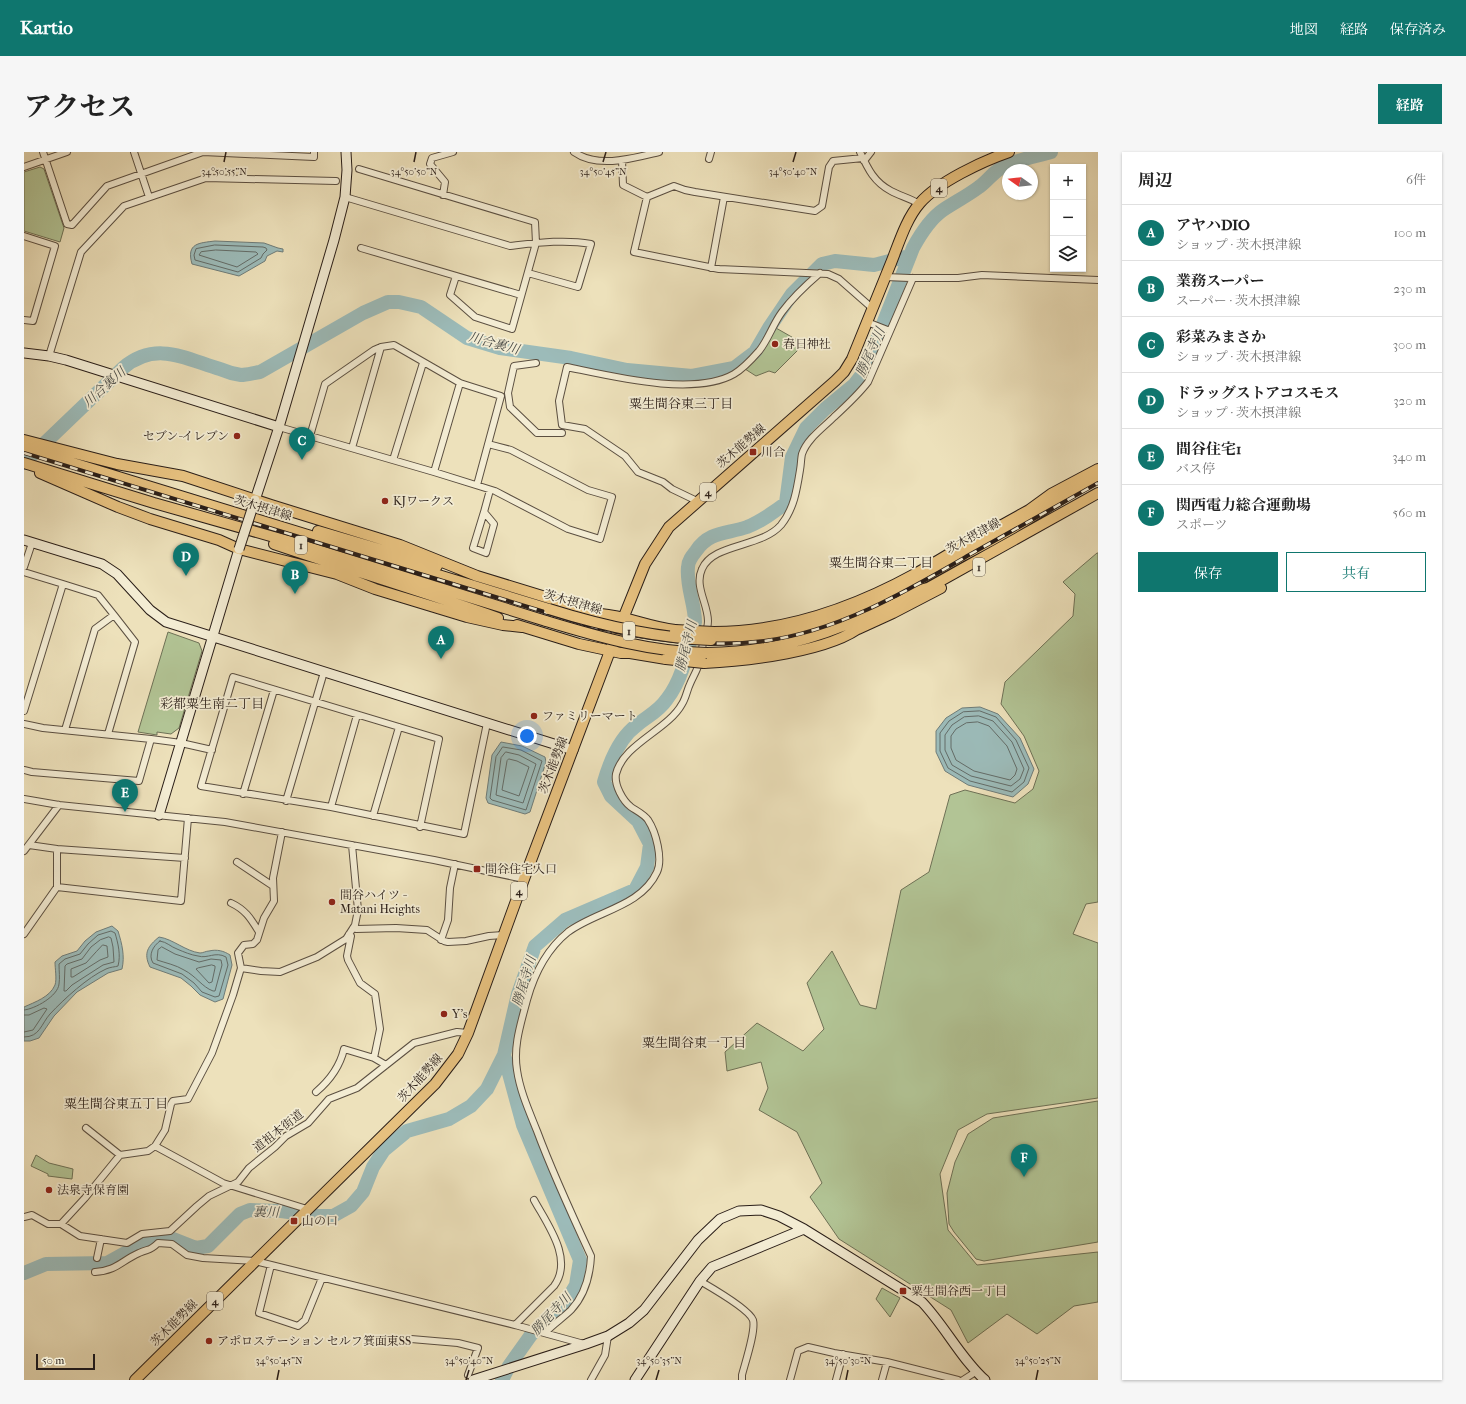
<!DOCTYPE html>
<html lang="ja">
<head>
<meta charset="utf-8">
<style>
  :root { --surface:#fff; --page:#f6f6f6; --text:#222; --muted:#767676; --line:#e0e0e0; --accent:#0f766e }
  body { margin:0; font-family:"IM FELL French Canon","Noto Serif JP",serif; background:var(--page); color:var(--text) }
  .controls { position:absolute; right:12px; top:12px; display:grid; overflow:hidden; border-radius:0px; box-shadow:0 1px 3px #0004 }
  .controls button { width:36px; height:36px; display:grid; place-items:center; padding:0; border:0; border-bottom:1px solid var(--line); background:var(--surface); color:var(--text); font:20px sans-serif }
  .compass { position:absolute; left:978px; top:12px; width:36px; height:36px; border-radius:50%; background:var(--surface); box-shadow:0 1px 3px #0004; rotate:285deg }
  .scale { position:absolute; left:12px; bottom:10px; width:59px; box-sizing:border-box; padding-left:4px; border:2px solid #2a1e18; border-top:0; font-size:11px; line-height:14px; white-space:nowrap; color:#2a1e18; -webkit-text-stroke:3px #f3ecd3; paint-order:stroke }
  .you { position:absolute; left:503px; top:584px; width:14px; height:14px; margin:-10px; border:3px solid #fff; border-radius:50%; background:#1a73e8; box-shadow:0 0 0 6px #1a73e833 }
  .badge { display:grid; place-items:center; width:26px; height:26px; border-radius:50%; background:var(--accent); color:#fff; font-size:13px; font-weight:700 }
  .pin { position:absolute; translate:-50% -33px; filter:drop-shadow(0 1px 2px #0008) }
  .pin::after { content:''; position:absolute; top:21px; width:14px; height:12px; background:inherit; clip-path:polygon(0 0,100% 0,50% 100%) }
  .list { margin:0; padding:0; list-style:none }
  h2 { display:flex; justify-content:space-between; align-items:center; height:52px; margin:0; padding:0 16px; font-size:17px }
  h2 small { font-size:13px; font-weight:400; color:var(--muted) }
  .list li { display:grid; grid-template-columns:26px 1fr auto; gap:12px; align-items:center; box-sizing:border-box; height:56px; padding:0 16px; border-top:1px solid var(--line) }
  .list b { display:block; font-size:15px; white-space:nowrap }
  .list p { margin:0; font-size:13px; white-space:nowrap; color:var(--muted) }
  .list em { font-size:13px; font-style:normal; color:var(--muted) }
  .actions { display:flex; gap:8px; padding:12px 16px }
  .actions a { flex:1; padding:9px 0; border:1px solid var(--accent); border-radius:0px; text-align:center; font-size:14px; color:var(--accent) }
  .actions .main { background:var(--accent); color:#fff }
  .icon { flex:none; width:22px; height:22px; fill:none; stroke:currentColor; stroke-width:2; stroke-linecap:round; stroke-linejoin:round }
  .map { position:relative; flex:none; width:1074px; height:1228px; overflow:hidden; border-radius:0px }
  header { display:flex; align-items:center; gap:24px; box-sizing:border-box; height:56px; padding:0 20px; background:var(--accent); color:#fff }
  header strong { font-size:19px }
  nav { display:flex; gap:22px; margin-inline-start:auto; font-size:14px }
  .intro { display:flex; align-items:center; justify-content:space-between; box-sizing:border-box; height:96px; padding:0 24px }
  h1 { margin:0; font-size:28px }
  .button { padding:10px 18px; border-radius:0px; background:var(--accent); color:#fff; font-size:14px; font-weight:700 }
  main { display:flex; gap:24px; padding:0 24px }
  aside { flex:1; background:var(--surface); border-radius:0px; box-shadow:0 1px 3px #0004 }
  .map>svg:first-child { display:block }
</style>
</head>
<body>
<header>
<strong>Kartio</strong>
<nav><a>地図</a><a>経路</a><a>保存済み</a></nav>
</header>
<div class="intro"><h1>アクセス</h1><a class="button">経路</a></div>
<main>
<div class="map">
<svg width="1074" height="1228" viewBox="0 0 1074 1228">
  <rect width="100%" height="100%" fill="#ede1bb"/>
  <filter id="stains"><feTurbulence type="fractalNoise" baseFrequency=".005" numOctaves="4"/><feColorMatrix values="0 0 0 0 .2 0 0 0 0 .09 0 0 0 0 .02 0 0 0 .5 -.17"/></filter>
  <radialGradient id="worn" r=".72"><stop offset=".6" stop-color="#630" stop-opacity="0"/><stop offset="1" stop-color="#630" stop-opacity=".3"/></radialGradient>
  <!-- green -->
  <path fill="#b2c495" stroke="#6e7156" d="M16,15L20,17L40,76L36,90L0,79V20Z
    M752,176L780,192L751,221L745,219L732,224L721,217Z
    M1073,401H1074V750L1062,752L1049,782L1074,791V946L963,962L934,978L916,1022L924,1078L953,1113L1074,1100V1150L1050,1154L1013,1182L983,1162L944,1191L927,1158L815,1087L786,1045L798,1031L773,980L735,958L744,936L737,910L703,919L701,900L733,871L779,899L800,877L783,831L808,799L836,853L852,857L877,738L905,720L926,643L941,638L991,651L1009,637L1015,619L1000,584L977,552L981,530L1049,464L1051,442L1039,430Z
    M144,480L175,491L178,499L155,576L147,582L133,580V583L114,580Z
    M1074,949V1090L960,1109L952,1107L930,1080L925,1072L923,1041L931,1010L944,982L969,966Z
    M12,1003L25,1011L49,1017L48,1027L24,1024V1022L7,1014Z
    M858,1136L876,1146L866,1165L852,1147Z"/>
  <!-- water -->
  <path fill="#9cbbb9" stroke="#6e7c79" d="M191,89L240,91L254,96L259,97V100L253,99L243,104L241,109L215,124L168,112C162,91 175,91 191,89Z
    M956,555L974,562L996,586L1010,617L1004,632L989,645L944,633L921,619L912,600V579L922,566L938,556Z
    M477,590L498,594L521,605L522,610L506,660L501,662L464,651L462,646L468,603Z
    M88,774L94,779C98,792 101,804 98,817L84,821L53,840L30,864L15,886L6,889H0V855C11,850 26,845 31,833C33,827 31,817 31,810L38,804L53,799L61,789L72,780Z
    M135,785C149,787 161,799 176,801C179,801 182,799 185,799C193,797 200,799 206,803L208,813L199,847L191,850L176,843L167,834L157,826L126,815C119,801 124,794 135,785Z"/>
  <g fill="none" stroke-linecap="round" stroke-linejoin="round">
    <!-- shore -->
    <path stroke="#636c68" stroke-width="1" d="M191,93L239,95L242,96L243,98L239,102L237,106L214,120L171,108L170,103L172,97Z
      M192,98L232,100L234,102L213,115L175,103L177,100Z
      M956,559L972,565L992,588L1005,616L1000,630L988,640L946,629L924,616L916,599V581L925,569L939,560Z
      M955,564L969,569L988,590L1000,617L996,627L987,634L947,624L928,613L921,598V583L928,573L940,565Z
      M954,570L965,574L983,594L993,617L991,623L986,628L950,619L932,608L927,596V584L932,577L942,571Z
      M479,595L497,598L518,609L502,658L468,648L466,646L472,605Z
      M482,600L495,603L512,612L499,651L472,643L477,606Z
      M485,607L493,609L505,615L495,644L478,638L483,609Z
      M85,785L87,786L89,795L90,810L79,813L48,833L42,839H40L41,814L43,812L58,807L67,795L76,788Z
      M136,789C143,790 147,795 153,797C160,800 167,803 174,804C184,807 191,799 202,805L204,813L195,844L191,845L178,840L170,831L158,822L129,811C124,803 129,794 136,789Z
      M79,793L83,794L84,805L76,808L49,825H47V817L62,811L72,800Z
      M138,795L151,802L175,810L187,807L197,808L198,813L191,839H189C178,835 172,824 160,818C152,813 142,811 133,808L134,798Z
      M188,813L191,814V816L188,830L185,831L172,817L174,816Z
      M0,858C11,857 34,844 35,832C36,826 35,819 35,812L41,807L56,802L64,792L74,783L87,779L91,781C94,791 97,803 94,814C91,815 86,815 82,817C64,825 40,847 26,862C17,872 16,885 0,885
      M0,863H5L20,856L23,857L9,878L0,880"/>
    <!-- river -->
    <path stroke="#9cbbb9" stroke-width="14" d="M0,311L99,216C132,188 162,207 196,217C203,220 210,222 217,223C223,223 229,221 236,220L339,161L364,150H375L397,155L443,186L476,196L547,206L603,218L668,224L710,216L731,200L745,176L768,142L798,112L811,109L850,113L881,105
      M0,1121L22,1112L83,1111L128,1086L144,1085L172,1096L184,1094L216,1062L226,1058L257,1059L294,1064H309L327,1054L339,1040L349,1015L360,998L383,979L425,967L447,954L463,937L480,903
      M478,1228L485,1214L507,1183L542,1150L552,1133L556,1108L499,973L480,903L494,842L511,794L541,768L611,738L623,715L626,692L614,669L587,644L580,630C586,609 595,586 613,573C624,564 635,559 643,547C660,525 664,496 671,470C671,452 662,434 664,415C664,409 668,404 672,399C685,379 703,382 723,375C738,369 750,360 762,351L768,305L782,276L801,257L830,233L840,220L889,96C896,83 906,67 919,58C931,50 943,44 955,35C965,28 971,17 983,13C997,7 1013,4 1027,0"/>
    <!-- street casing -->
    <g stroke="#5b4f41" stroke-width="8">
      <path id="street" d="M19,0L43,72L48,73L83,34L179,0L290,5V0
        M110,0L125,45
        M550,0C574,17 610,6 635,0
        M836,0C844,17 850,30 867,39C876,44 886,46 895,52
        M685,7L687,0
        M598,8L599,33L623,45L650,34L661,38L671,40L791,59L798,54L805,15L809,9L839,6
        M840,9L847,0
        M0,15L43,0
        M335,17L511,70L512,91L488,177L451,165L426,143L432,124
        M419,43L421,30L406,12L408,6L429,0
        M321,45L486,94C512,91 540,87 567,92L554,135L504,121
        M623,45L610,100L695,117L804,122L815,127L848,156
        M0,84L31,94L9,169L0,168
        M337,96L497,143
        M687,116L700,45
        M861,125L886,126H934L958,123L1074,128
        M843,170L866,179
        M25,204L57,100L100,54L182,26L312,29
        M512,211L490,214L484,241L486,255L513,281H538
        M255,275L410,320L471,339L544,377L576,387L588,345L564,338L487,298L464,292
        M286,284L301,232L350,198L357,195L370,193L436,231L477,244L453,333
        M328,296L357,195
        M369,308L399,211
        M410,320L436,231
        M673,349L648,337L639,330L614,320L601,304L561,277L538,273L535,249L543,215C587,224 670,245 710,222C720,216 728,207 735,199C744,188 749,172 758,160C769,145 782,133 796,121
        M460,360L449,396L462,401L470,372L460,360L466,338
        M0,415L8,391
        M0,420L39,432L0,559
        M39,432L74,443L90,463
        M0,572L19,576L127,587L115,629L8,620L0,618
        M41,578L71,477L90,463L111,490L84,582
        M127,587L157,591L188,598
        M219,642L250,538
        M0,647L35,653L201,670L410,708L500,727
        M262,649L300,520
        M307,655L333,563
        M349,664L375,575
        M396,675L415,587L209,525L177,634L307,655L440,682L463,571
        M5,693L33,697V735
        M33,697L161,706
        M0,699L35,653
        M213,710L249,734
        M207,751C222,758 227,767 235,780
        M329,776L332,777L372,776L403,778L420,789L424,790L442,789L465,784L479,783
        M0,782L33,735L157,749L164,666
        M325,782L327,784L323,804L324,808L336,831L351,842L356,877L350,906
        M417,788L424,768L426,736L431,712
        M217,816L237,819L256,820L293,805L322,787L331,773L334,758L328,693
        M292,940C305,929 316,914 320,897L350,906L362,913
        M62,976L96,1003L124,999L131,994L199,1031L283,1057
        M131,994L141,978L147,952L149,949L164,947L188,901L209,843L217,816L214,801L220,793L229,792L233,788L240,766L250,749L249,726L258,680
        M0,1065L8,1063L24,1072H37L56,1084L103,1091L118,1082L146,1079L173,1054L185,1044L214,1030L225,1016L251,995L262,984L284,971L305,947L333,936L390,891L433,880L444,881
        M37,1072L61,1046L96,1003
        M73,1106L77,1087
        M247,1113L235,1161L274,1174L281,1168L298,1126
        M71,1120C92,1119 97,1109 115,1101C125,1096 125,1100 134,1091L148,1092L163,1103L179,1106L231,1109L491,1173L560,1192
        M676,1129C688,1136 725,1157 729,1168C732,1179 721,1211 718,1223V1228
        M491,1173L530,1134C550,1107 523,1072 510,1048
        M521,1181C529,1172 539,1166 547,1158C561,1143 566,1124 567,1104C548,1063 529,1022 513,979C505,959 496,939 493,918C489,894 497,871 503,848C510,823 523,797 544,780C572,759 617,755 633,720C639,707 632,680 624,668C621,663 613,659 607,655C599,649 590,633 592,622C599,592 644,578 658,552C662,546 663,538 666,532C668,527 671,522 673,517C677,507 678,496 680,485C682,480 684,475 684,469C684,452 670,434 678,417C689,391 737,396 757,373C770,357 773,337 776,318C777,313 777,306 778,302C783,287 799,276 810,265C822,254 834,243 844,230L889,126
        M387,1187L434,1191L454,1196L444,1223
        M567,1228L581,1203L584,1184
        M766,1228L774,1199L784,1195L810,1201L863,1210L934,1228
        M812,1228L819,1202
        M858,1228L863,1210
        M939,1228L953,1219"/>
    </g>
    <!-- secondary casing -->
    <g stroke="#2a1e18" stroke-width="11">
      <path id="secondary" d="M0,201L25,204L42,208L255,275
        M231,348L255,275L310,88L321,45L323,18L322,0
        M0,388L78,412L93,422L126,458L142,470L549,598
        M135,663L215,397
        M449,1228L562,1192L584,1184L605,1171L620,1158L674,1088L696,1067L715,1059L737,1058L755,1064L780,1077L898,1150C921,1174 937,1207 961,1228
        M611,1228L676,1129L688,1115L780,1077"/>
    </g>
    <!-- primary casing -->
    <g stroke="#2a1e18" stroke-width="12">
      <path id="primary" d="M0,288L93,312L159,324L247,353L376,393L453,424L577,462C602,464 625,475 651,478
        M0,296L525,457
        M0,311L130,351L264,389L522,469
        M16,321L94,355L126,367L195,388L215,397L313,422L351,437L443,465L479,473L498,475
        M978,373L1005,358L1027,342L1074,317
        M294,379L413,414
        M250,392C324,417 400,440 474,466
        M493,473L555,492L597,501H606L642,507
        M834,477L869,461L917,436
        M690,480C760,480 829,456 891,422C921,405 952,384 985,372
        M687,488C720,487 754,484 786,474C841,458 891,431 940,403C965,390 990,376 1014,361C1034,349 1054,336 1074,325
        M683,501C743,500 789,488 843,464C855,459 866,454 877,449C886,444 894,438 904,436L1074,341
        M680,511C721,509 807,500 839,473
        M111,1228L411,932L434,902L444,881L500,727L586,499L621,412L645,375L811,229L820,220L828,207C841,175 854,143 867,111C875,91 882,67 896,51C914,30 959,9 985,0"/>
    </g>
    <!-- street -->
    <use href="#street" stroke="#f3ecd3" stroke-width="6"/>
    <!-- secondary -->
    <use href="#secondary" stroke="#f3ecd3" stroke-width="9"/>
    <!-- primary -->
    <use href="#primary" stroke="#e6c07e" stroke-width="10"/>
    <!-- rail casing -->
    <g stroke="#2a1e18" stroke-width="4">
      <path id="rail" d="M0,301L570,475C626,488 682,496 740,489C815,479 881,440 945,403C988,379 1031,355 1074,331"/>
    </g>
    <!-- rail -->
    <use href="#rail" stroke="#f3ecd3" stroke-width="2.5" stroke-dasharray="8" stroke-linecap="butt"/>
    <!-- secondary-bridge casing -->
    <g stroke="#2a1e18" stroke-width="11" stroke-linecap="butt">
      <path id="secondary-bridge" d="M215,397L231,348"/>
    </g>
    <!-- primary-bridge casing -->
    <g stroke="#2a1e18" stroke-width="12" stroke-linecap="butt">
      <path id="primary-bridge" d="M525,457C579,474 631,486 687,488
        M522,469C575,485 627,500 683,501
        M651,478L690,480
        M642,507L680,511"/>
    </g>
    <!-- secondary-bridge -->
    <use href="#secondary-bridge" stroke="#f3ecd3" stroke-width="9"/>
    <!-- primary-bridge -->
    <use href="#primary-bridge" stroke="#e6c07e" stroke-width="10"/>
  </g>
  <!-- ticks -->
  <path fill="none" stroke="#2a1e18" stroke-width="1.5" d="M200,10L202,0M390,10L392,0M579,10L582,0M769,10L772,0M253,1228L255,1218M442,1228L445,1218M632,1228L635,1218M822,1228L824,1218M1012,1228L1014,1218"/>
  <!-- markers -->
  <g fill="#8f2418" stroke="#f3ecd3" stroke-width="1.5">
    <circle cx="751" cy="192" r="4"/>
    <circle cx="213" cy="284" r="4"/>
    <rect x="725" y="296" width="8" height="8" rx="2"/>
    <circle cx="361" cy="349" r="4"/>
    <circle cx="510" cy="564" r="4"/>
    <rect x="449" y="713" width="8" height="8" rx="2"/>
    <circle cx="308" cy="750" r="4"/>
    <circle cx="420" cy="862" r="4"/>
    <circle cx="25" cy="1038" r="4"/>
    <rect x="266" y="1065" width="8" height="8" rx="2"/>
    <rect x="875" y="1135" width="8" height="8" rx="2"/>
    <circle cx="185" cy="1189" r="4"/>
  </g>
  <g text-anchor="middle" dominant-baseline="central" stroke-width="3.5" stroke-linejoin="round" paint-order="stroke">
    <!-- shield labels -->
    <g fill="#f3ecd3" stroke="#665c50" stroke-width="1">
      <rect x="907" y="27" width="16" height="18" rx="3"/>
      <rect x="676" y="331" width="16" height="18" rx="3"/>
      <rect x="271" y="384" width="12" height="18" rx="3"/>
      <rect x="949" y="406" width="12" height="18" rx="3"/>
      <rect x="599" y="470" width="12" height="18" rx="3"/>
      <rect x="487" y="730" width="16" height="18" rx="3"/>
      <rect x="183" y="1140" width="16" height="18" rx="3"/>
    </g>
    <g font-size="11" font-weight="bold" fill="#2a1e18">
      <text x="915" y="36">4</text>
      <text x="684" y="340">4</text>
      <text x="277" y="393">1</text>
      <text x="955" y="415">1</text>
      <text x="605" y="479">1</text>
      <text x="495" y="739">4</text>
      <text x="191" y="1149">4</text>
    </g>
    <!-- poi labels -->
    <g font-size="12" fill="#2a1e18" stroke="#f3ecd3" text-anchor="start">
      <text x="759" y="192">春日神社</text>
      <text x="205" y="284" text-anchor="end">セブン-イレブン</text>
      <text x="737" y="300">川合</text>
      <text x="369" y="349">KJワークス</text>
      <text x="518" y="564">ファミリーマート</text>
      <text x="461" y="717">間谷住宅入口</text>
      <text x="316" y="743">間谷ハイツ -<tspan x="316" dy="14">Matani Heights</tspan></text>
      <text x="428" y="862">Y's</text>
      <text x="33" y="1038">法泉寺保育園</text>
      <text x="278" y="1069">山の口</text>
      <text x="887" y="1139">粟生間谷西一丁目</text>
      <text x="193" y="1189">アポロステーション セルフ箕面東SS</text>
    </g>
    <!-- street labels -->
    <g font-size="12" fill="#2a1e18" stroke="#f3ecd3">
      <text transform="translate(717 294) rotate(-41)">茨木能勢線</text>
      <text transform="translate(239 356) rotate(17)">茨木摂津線</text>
      <text transform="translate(949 384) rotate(-29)">茨木摂津線</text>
      <text transform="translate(549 450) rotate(16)">茨木摂津線</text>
      <text transform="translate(529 613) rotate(-69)">茨木能勢線</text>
      <text transform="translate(396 926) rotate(-48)">茨木能勢線</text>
      <text transform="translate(254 979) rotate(-38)">道祖本街道</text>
      <text transform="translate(150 1171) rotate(-45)">茨木能勢線</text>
    </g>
    <!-- water labels -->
    <g font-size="13" font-style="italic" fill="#4c4d48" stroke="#f3ecd3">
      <text transform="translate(470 191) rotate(15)">川合裏川</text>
      <text transform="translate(846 200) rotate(-66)">勝尾寺川</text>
      <text transform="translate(80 235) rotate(-42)">川合裏川</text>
      <text transform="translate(662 494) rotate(-76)">勝尾寺川</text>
      <text transform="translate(500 829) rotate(-73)">勝尾寺川</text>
      <text transform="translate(242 1060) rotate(1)">裏川</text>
      <text transform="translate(527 1162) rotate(-47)">勝尾寺川</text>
    </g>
    <!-- neighbourhood labels -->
    <g font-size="13" fill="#2a1e18" stroke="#f3ecd3">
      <text x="657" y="251">粟生間谷東三丁目</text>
      <text x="857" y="410">粟生間谷東二丁目</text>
      <text x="188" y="551">彩都粟生南二丁目</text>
      <text x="670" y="890">粟生間谷東一丁目</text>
      <text x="92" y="951">粟生間谷東五丁目</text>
    </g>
  </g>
  <g font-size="10" text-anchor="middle" fill="#2a1e18" stroke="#f3ecd3" stroke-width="3.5" stroke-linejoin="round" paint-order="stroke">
    <text x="200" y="23">34°50'55"N</text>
    <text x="390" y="23">34°50'50"N</text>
    <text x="579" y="23">34°50'45"N</text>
    <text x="769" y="23">34°50'40"N</text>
    <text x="255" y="1212">34°50'45"N</text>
    <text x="445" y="1212">34°50'40"N</text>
    <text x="635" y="1212">34°50'35"N</text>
    <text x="824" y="1212">34°50'30"N</text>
    <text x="1014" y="1212">34°50'25"N</text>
  </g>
  <rect width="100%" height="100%" filter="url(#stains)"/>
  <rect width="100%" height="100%" fill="url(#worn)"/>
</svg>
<div class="controls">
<button>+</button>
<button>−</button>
<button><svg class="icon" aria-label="layers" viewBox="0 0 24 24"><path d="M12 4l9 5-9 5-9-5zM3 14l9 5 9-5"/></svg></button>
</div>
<svg class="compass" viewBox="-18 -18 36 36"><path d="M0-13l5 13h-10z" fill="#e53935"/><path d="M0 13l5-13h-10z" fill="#767676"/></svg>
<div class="scale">50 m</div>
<div class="you"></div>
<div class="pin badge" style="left:417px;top:507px">A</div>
<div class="pin badge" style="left:271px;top:442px">B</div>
<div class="pin badge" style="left:278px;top:308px">C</div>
<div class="pin badge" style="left:162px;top:424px">D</div>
<div class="pin badge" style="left:101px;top:660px">E</div>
<div class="pin badge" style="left:1000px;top:1025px">F</div>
</div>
<aside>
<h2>周辺<small>6件</small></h2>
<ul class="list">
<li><span class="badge">A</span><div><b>アヤハDIO</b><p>ショップ · 茨木摂津線</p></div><em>100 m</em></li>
<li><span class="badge">B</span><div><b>業務スーパー</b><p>スーパー · 茨木摂津線</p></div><em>230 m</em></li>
<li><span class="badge">C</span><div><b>彩菜みまさか</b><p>ショップ · 茨木摂津線</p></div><em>300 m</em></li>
<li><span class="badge">D</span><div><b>ドラッグストアコスモス</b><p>ショップ · 茨木摂津線</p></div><em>320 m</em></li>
<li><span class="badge">E</span><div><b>間谷住宅1</b><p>バス停</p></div><em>340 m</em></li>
<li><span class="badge">F</span><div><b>関西電力総合運動場</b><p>スポーツ</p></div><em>560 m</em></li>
</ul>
<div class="actions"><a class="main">保存</a><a>共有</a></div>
</aside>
</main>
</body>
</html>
